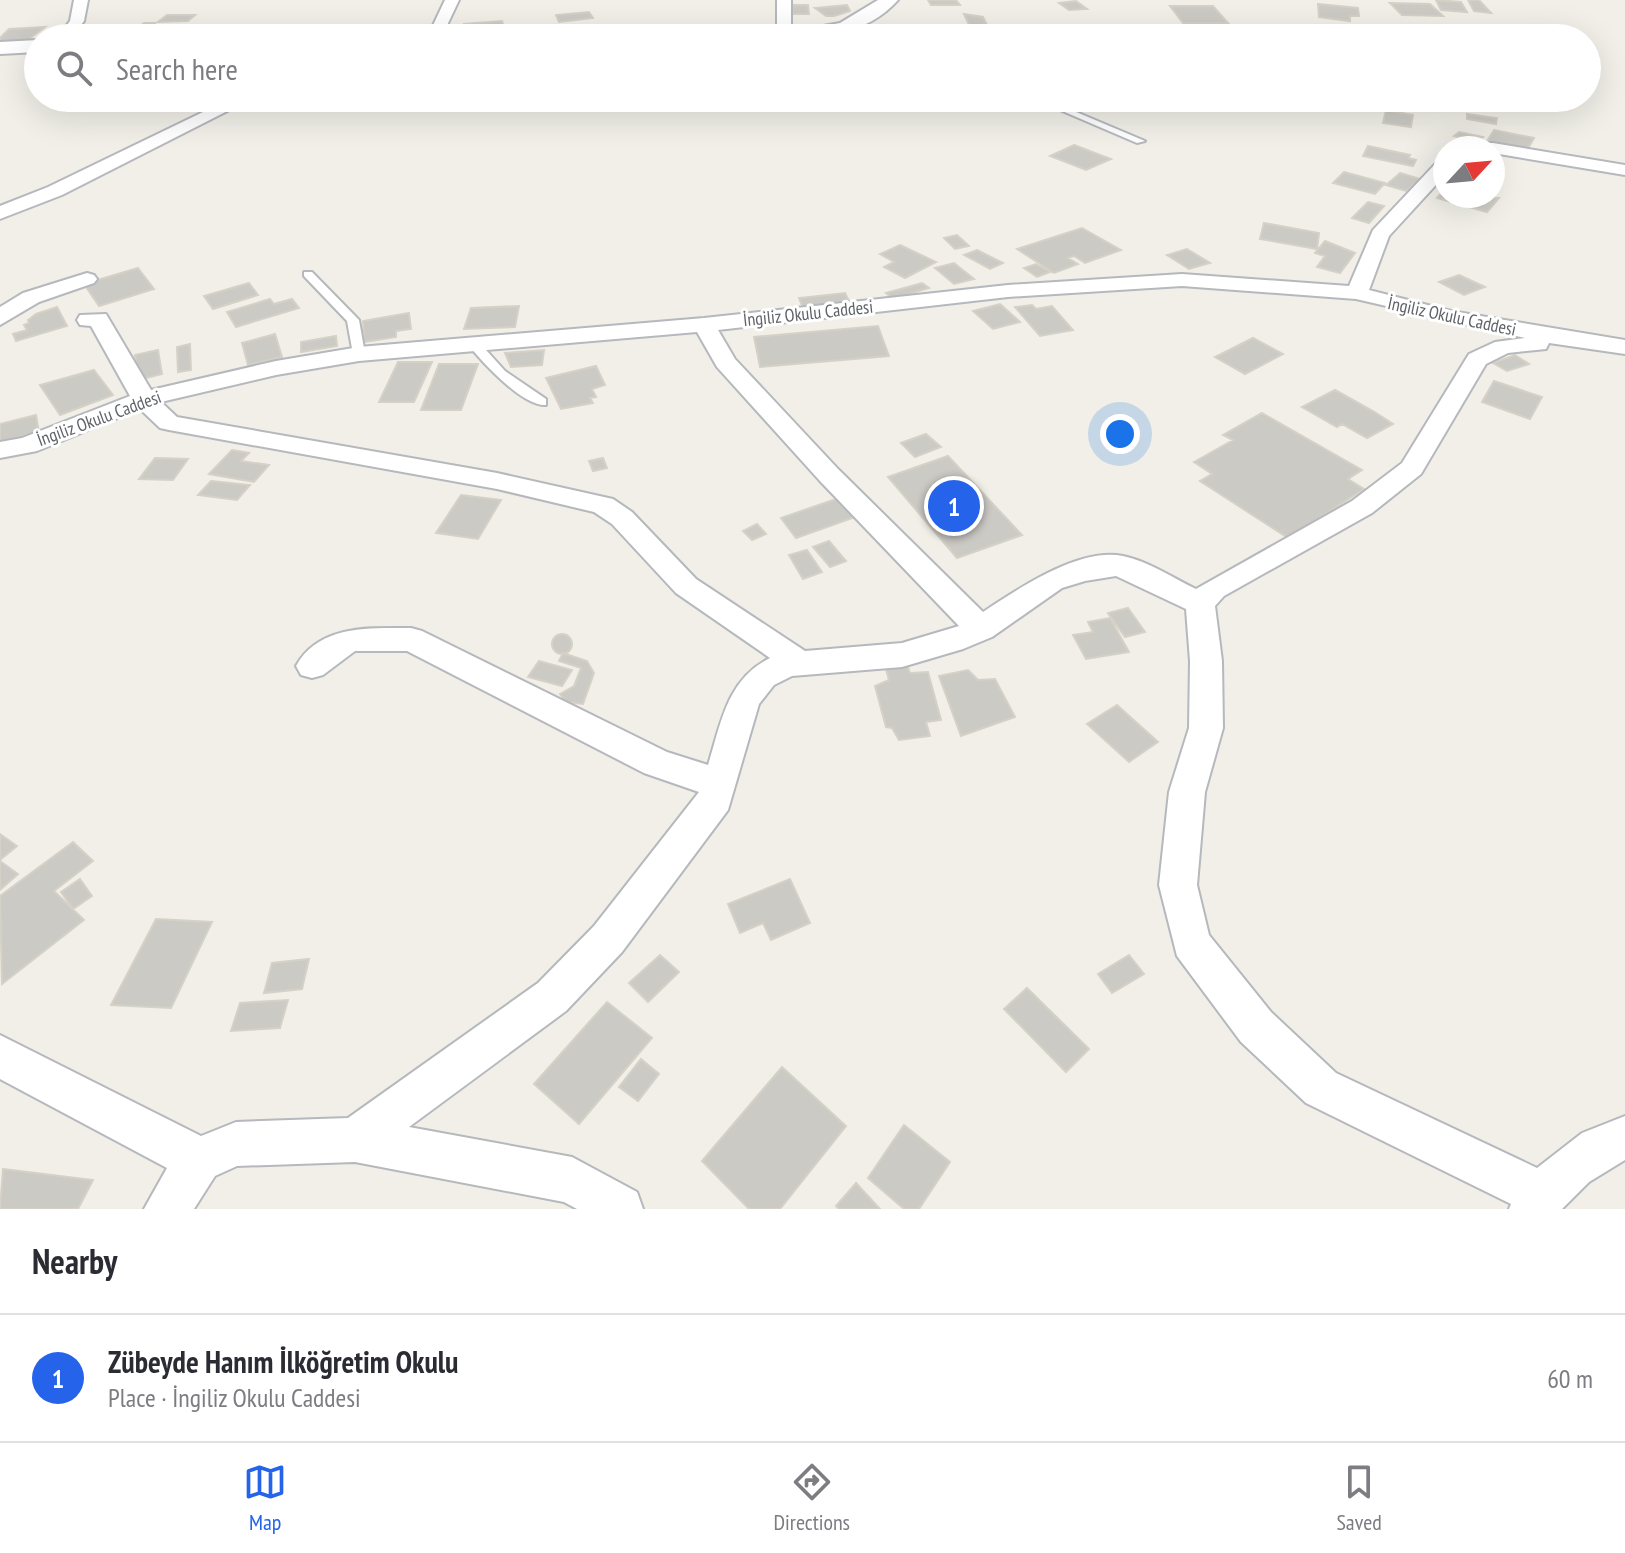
<!DOCTYPE html>
<html lang="en">
<head>
<meta charset="utf-8">
<style>
  :root { --surface:#fff; --page:#f2f2f3; --text:#2b2b33; --muted:#7c7c81; --line:#e1e1e2; --accent:#2563eb }
  body { margin:0; font-family:"PT Sans Narrow",sans-serif; background:var(--page); color:var(--text) }
  .compass { position:absolute; left:1433px; top:136px; width:72px; height:72px; border-radius:50%; background:var(--surface); box-shadow:0 8px 32px #0002; rotate:64deg }
  .you { position:absolute; left:1120px; top:434px; width:28px; height:28px; margin:-20px; border:6px solid #fff; border-radius:50%; background:#1a73e8; box-shadow:0 0 0 12px #1a73e833 }
  .badge { display:grid; place-items:center; width:52px; height:52px; border-radius:50%; background:var(--accent); color:#fff; font-size:26px; font-weight:700 }
  .pin { position:absolute; translate:-50% -50%; border:4px solid #fff; box-shadow:0 2px 8px #0006 }
  .list { margin:0; padding:0; list-style:none }
  h2 { display:flex; justify-content:space-between; align-items:center; height:104px; margin:0; padding:0 32px; font-size:34px }
  h2 small { font-size:26px; font-weight:400; color:var(--muted) }
  .list li { display:grid; grid-template-columns:52px 1fr auto; gap:24px; align-items:center; box-sizing:border-box; height:128px; padding:0 32px; border-top:2px solid var(--line) }
  .list b { display:block; font-size:30px; white-space:nowrap }
  .list p { margin:0; font-size:26px; white-space:nowrap; color:var(--muted) }
  .list em { font-size:26px; font-style:normal; color:var(--muted) }
  .icon { flex:none; width:44px; height:44px; fill:none; stroke:currentColor; stroke-width:2; stroke-linecap:round; stroke-linejoin:round }
  .map { position:relative; flex:none; width:1625px; height:1209px; overflow:hidden }
  .search { position:absolute; background:var(--surface); box-shadow:0 8px 32px #0002; left:24px; right:24px; top:24px; height:88px; display:flex; align-items:center; gap:20px; box-sizing:border-box; padding:0 28px; border-radius:44px; color:var(--muted); font-size:30px }
  .sheet { height:232px; background:var(--surface) }
  nav { display:flex; justify-content:space-around; align-items:center; box-sizing:border-box; height:112px; border-top:2px solid var(--line); background:var(--surface); font-size:22px; color:var(--muted) }
  nav a { display:grid; justify-items:center; gap:4px }
  nav .on { color:var(--accent) }
  .map>svg:first-child { display:block }
</style>
</head>
<body>
<div class="map">
<svg width="1625" height="1209" viewBox="0 0 1625 1209">
  <rect width="100%" height="100%" fill="#f1efe8"/>
  <!-- building -->
  <path fill="#cccac5" stroke="#d6d1c6" stroke-width="2" d="M928,0H956L960,5H931Z
    M1436,0L1461,2L1467,12L1441,10Z
    M1468,0H1479L1491,13L1474,11Z
    M1076,1L1087,9L1069,10L1059,3Z
    M1390,3L1430,4L1443,16L1402,15Z
    M1318,4L1358,8L1359,16H1350V21L1319,17Z
    M792,5H808L809,14H793Z
    M847,5L850,11L834,16H826L815,8Z
    M1170,6H1213L1228,23H1183Z
    M589,12L593,18L559,22L556,15Z
    M964,14L983,17L988,27H970Z
    M167,15H195L188,21L158,22Z
    M502,21L504,28L465,31L464,24Z
    M144,23H155L144,36L127,37Z
    M45,27L21,45L0,46V38L9,29Z
    M686,27L687,31H675L674,38H643L641,30Z
    M553,31V38H531V32Z
    M1294,33L1301,38H1267L1262,34Z
    M270,98H308V100L267,105Z
    M1386,110L1413,115L1411,127L1383,123Z
    M1467,114L1497,118L1496,124L1467,119Z
    M1494,130L1534,138L1527,150L1487,141Z
    M1459,132L1483,137L1478,142L1454,136Z
    M1074,145L1111,159L1086,170L1050,156Z
    M1368,146L1410,155L1408,158L1416,160L1413,166L1363,156Z
    M1344,172L1385,183L1375,194L1333,183Z
    M1400,173L1420,179L1406,191L1386,185Z
    M1445,189V196L1499,198L1487,212L1437,198Z
    M1368,202L1384,206L1369,223L1352,218Z
    M1264,223L1319,233L1317,249L1260,239Z
    M1082,228L1121,250L1085,263L1074,256L1068,258L1078,264L1054,273L1017,249Z
    M957,235L969,246L955,249L944,238Z
    M1325,241L1355,253L1340,273L1317,267L1325,256L1315,253Z
    M900,245L936,262L905,278L884,267L894,262L880,254Z
    M1187,249L1210,263L1189,269L1167,255Z
    M977,250L1003,263L990,269L964,255Z
    M954,263L974,279L954,284L935,268Z
    M1036,264L1050,272L1037,277L1024,268Z
    M138,268L154,289L99,306L84,284Z
    M1459,275L1485,287L1464,295L1439,282Z
    M249,283L258,295L213,309L204,296Z
    M922,283L929,288L893,299L886,293Z
    M845,293L850,303L803,308L799,298Z
    M270,299L274,304L292,299L299,308L236,327L227,312Z
    M1000,304L1020,322L993,329L973,311Z
    M1032,305L1036,309L1052,306L1073,330L1040,336L1015,307Z
    M519,306L515,327L464,329L471,308Z
    M57,307L67,326L16,341L13,334L27,330L24,325L29,323L28,320L36,314Z
    M409,313L411,329L396,331V337L364,342L363,321Z
    M878,326L889,356L760,367L754,337Z
    M275,334L282,357L248,365L242,343Z
    M336,336L337,346L301,352V342Z
    M1253,338L1283,354L1245,374L1215,357Z
    M190,344L191,370L178,372L177,347Z
    M158,350L162,374L138,380L135,355Z
    M544,350L542,365L511,367L505,353Z
    M1515,355L1529,364L1507,371L1493,363Z
    M398,362H432L414,402H379Z
    M439,364H478L461,410H421Z
    M596,366L605,385L592,389L596,397L590,398L593,403L561,409L546,378Z
    M94,370L113,395L60,415L40,385Z
    M1494,381L1542,397L1530,419L1482,402Z
    M1335,390L1373,411L1393,424L1367,438L1342,424L1337,427L1302,407Z
    M1262,413L1362,470L1348,479L1364,489L1288,538L1200,481L1212,474L1194,462L1233,440L1223,435Z
    M36,415L39,432L0,442V424Z
    M926,434L941,447L915,457L901,443Z
    M232,450L249,453L241,461L269,465L254,482L209,474Z
    M948,456L1022,535L957,558L888,477Z
    M155,458L188,459L173,480L139,479Z
    M603,458L607,468L593,471L589,461Z
    M211,481L250,485L237,500L198,495Z
    M461,495L501,500L478,539L436,533Z
    M839,498L855,517L796,538L781,518Z
    M757,524L766,534L752,540L743,531Z
    M829,541L846,561L830,567L813,547Z
    M807,550L822,572L803,579L789,555Z
    M1128,608L1145,632L1125,637L1108,613Z
    M1110,618L1129,652L1086,659L1073,635L1093,632L1088,622Z
    M552 644a10 10 0 1 1 20 0a10 10 0 1 1-20 0Z
    M563,653L587,661L594,673L583,704L566,702L560,694L574,686L581,668L559,661Z
    M539,661L572,670L562,686L528,677Z
    M907,664L910,673L928,672L941,720L926,722L930,736L899,740L892,728L886,727L875,686L889,680L885,666Z
    M968,670L978,680L995,679L1015,717L961,736L939,676Z
    M1117,705L1158,742L1129,762L1087,724Z
    M0,834L17,846L0,860Z
    M73,842L93,861L54,891L84,920L2,984L0,896Z
    M0,861L18,874L0,890Z
    M80,879L92,896L73,909L61,892Z
    M790,879L810,923L771,940L763,923L740,933L728,904Z
    M156,919L212,922L171,1008L111,1005Z
    M660,955L679,972L648,1002L629,983Z
    M1129,955L1144,974L1112,993L1098,974Z
    M309,959L302,989L264,993L272,963Z
    M1027,988L1089,1049L1066,1072L1004,1009Z
    M288,1000L280,1028L231,1031L240,1003Z
    M607,1002L652,1038L579,1124L534,1084Z
    M641,1059L659,1074L638,1101L619,1087Z
    M782,1067L846,1126L780,1209H749L702,1161Z
    M904,1125L950,1162L919,1209H904L868,1178Z
    M3,1169L93,1180L78,1209H0Z
    M856,1183L880,1209H839L836,1206Z"/>
  <g fill="none" stroke-linecap="round" stroke-linejoin="round">
    <!-- service casing -->
    <g stroke="#b5b8bc" stroke-width="4">
      <path id="service" d="M1032,98H1043L1145,141L1137,143Z
        M304,272H312L359,320L365,354L363,357H355L353,354L347,321L304,276Z
        M473,339L477,340L505,371L546,399V405C523,407 481,361 467,343Z"/>
    </g>
    <!-- minor casing -->
    <g stroke="#b5b8bc" stroke-width="4">
      <path id="minor" d="M74,0H88L84,21L71,38H57L70,21Z
        M445,0H459L441,38H427Z
        M777,0H791V38H777Z
        M1020,28H1102L1129,38L1015,35V29Z
        M820,31L836,35L838,38H815V32Z
        M232,98H253L62,195L0,219V206L48,187Z
        M1462,143H1493L1625,165V175L1493,153V148H1453Z
        M1445,159V175L1389,236L1369,290L1451,311L1625,340V354L1549,343L1546,349L1508,353L1486,364L1421,474L1372,513L1224,596L1215,606L1222,661L1223,728L1205,792L1197,885L1209,935L1271,1012L1336,1073L1537,1168L1582,1133L1625,1116V1160L1589,1182L1562,1209H1509L1511,1204L1306,1103L1241,1042L1177,956L1159,885L1169,792L1189,728L1190,661L1186,609L1116,576L1085,581L1062,588L992,637L963,649L902,667L792,676L774,685L759,704L728,810L622,952L566,1011L409,1127L572,1157L637,1192L643,1209H577L564,1202L355,1162L237,1166L215,1176L194,1209H144L167,1168L0,1079V1035L201,1136L236,1122L348,1118L538,983L594,926L699,792L644,773L407,651H355L323,675L312,678L301,675L296,666C319,624 371,628 411,628L422,631L667,752L708,765C721,723 727,679 770,658L676,593L612,524L594,512L497,489L169,430L160,428L140,409L37,451L0,458V442L22,438L130,396L91,326L80,325L77,320L80,315L106,314L151,390L276,361L359,347L704,318L1008,285L1182,274L1349,286L1373,230L1439,160ZM1182,286L1356,299L1525,338L1495,342L1469,354L1402,463L1352,501L1196,589C1173,578 1148,561 1123,556C1079,547 1018,589 983,612L838,469L735,359L718,330L1008,297ZM697,332L717,367L820,481L959,626L902,643L805,651L696,579L632,512L613,499L497,473L177,417L161,402L276,375L359,361Z
        M87,273L94,275L97,279L94,283L39,302L0,325V307L23,293Z"/>
    </g>
    <!-- tertiary casing -->
    <g stroke="#b5b8bc" stroke-width="4">
      <path id="tertiary" d="M878,0H898C866,36 820,38 775,38L784,33L840,23Z
        M38,40V52L0,54V42Z"/>
    </g>
    <!-- service -->
    <use href="#service" fill="#fff" fill-rule="evenodd"/>
    <!-- minor -->
    <use href="#minor" fill="#fff" fill-rule="evenodd"/>
    <!-- tertiary -->
    <use href="#tertiary" fill="#fff" fill-rule="evenodd"/>
  </g>
  <g text-anchor="middle" dominant-baseline="central" stroke-width="6" stroke-linejoin="round" paint-order="stroke">
    <!-- far-street labels -->
    <g font-size="18" fill="#5f6368" stroke="#fff">
      <text transform="translate(808 313) rotate(-6)">İngiliz Okulu Caddesi</text>
      <text transform="translate(1452 316) rotate(12)">İngiliz Okulu Caddesi</text>
      <text transform="translate(99 418) rotate(-20)">İngiliz Okulu Caddesi</text>
    </g>
  </g>
</svg>
<svg class="compass" viewBox="-18 -18 36 36"><path d="M0-13l5 13h-10z" fill="#e53935"/><path d="M0 13l5-13h-10z" fill="#7c7c81"/></svg>
<div class="you"></div>
<div class="pin badge" style="left:954px;top:506px">1</div>
<div class="search"><svg class="icon" aria-label="search" viewBox="0 0 24 24"><circle cx="10" cy="10" r="6"/><path d="M15 15l6 6"/></svg>Search here</div>
</div>
<section class="sheet">
<h2>Nearby<small></small></h2>
<ul class="list">
<li><span class="badge">1</span><div><b>Zübeyde Hanım İlköğretim Okulu</b><p>Place · İngiliz Okulu Caddesi</p></div><em>60 m</em></li>
</ul>
</section>
<nav>
<a class="on"><svg class="icon" aria-label="map" viewBox="0 0 24 24"><path d="M3 6l6-2 6 2 6-2v14l-6 2-6-2-6 2zM9 4v14M15 6v14"/></svg>Map</a>
<a><svg class="icon" aria-label="directions" viewBox="0 0 24 24"><path d="M12 3l9 9-9 9-9-9zM9 14v-3h6M13 9l2 2-2 2"/></svg>Directions</a>
<a><svg class="icon" aria-label="saved" viewBox="0 0 24 24"><path d="M7 4h10v16l-5-4-5 4z"/></svg>Saved</a>
</nav>
</body>
</html>
